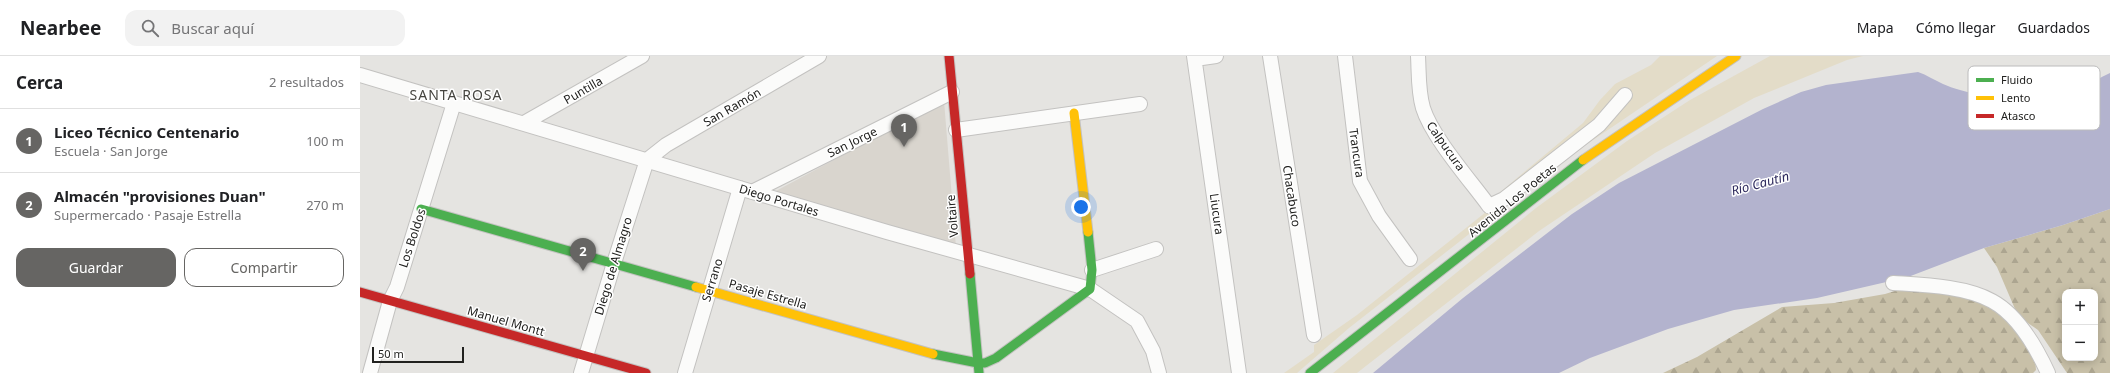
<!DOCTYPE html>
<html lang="es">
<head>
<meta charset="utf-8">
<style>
  :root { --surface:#fff; --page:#f2f2f2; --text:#202124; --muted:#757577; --line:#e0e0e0; --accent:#666563 }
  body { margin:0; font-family:"Noto Sans",sans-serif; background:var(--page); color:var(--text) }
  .controls { position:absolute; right:12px; bottom:12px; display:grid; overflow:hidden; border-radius:8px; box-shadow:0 2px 10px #0003 }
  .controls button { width:36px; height:36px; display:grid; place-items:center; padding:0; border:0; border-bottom:1px solid var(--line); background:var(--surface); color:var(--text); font:20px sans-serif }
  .scale { position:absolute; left:12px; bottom:10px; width:92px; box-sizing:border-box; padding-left:4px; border:2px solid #21211f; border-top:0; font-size:11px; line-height:14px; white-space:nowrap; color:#21211f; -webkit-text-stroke:3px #fff; paint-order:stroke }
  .you { position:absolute; left:721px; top:151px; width:14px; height:14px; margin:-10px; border:3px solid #fff; border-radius:50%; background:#1a73e8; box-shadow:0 0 0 6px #1a73e833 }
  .badge { display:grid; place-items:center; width:26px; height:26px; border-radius:50%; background:var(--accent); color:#fff; font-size:13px; font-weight:700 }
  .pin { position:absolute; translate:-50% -33px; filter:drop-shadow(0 1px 2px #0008) }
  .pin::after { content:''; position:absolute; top:21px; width:14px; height:12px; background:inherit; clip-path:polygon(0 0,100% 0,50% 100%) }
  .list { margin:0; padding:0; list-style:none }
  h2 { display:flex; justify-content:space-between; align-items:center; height:52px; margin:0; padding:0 16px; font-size:17px }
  h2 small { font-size:13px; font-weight:400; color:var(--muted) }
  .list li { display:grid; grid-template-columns:26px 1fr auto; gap:12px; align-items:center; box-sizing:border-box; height:64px; padding:0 16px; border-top:1px solid var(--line) }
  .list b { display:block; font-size:15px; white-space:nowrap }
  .list p { margin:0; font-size:13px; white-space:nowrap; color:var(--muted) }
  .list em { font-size:13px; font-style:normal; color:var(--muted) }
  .actions { display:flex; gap:8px; padding:12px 16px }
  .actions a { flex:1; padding:9px 0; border:1px solid var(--accent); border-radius:12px; text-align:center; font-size:14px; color:var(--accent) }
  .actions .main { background:var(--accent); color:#fff }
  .icon { flex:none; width:22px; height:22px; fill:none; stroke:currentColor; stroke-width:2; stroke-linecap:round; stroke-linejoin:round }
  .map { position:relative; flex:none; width:1750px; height:317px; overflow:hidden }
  header { display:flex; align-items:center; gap:24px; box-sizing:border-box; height:56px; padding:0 20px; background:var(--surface); border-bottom:1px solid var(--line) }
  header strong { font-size:19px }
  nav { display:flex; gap:22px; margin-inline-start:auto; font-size:14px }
  .search { width:280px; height:36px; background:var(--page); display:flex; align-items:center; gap:10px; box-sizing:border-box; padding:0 14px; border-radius:12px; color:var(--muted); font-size:15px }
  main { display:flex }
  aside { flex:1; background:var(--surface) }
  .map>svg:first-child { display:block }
</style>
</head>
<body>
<header>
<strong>Nearbee</strong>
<div class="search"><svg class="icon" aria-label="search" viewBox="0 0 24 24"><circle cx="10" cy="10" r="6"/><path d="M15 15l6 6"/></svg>Buscar aquí</div>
<nav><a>Mapa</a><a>Cómo llegar</a><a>Guardados</a></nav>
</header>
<main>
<aside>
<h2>Cerca<small>2 resultados</small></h2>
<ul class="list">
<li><span class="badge">1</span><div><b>Liceo Técnico Centenario</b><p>Escuela · San Jorge</p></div><em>100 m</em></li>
<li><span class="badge">2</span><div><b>Almacén &quot;provisiones Duan&quot;</b><p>Supermercado · Pasaje Estrella</p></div><em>270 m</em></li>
</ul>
<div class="actions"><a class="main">Guardar</a><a>Compartir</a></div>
</aside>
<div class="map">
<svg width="1750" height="317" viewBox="0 0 1750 317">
  <defs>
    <pattern id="forest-firs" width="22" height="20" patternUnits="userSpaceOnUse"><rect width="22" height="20" fill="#c8c0a8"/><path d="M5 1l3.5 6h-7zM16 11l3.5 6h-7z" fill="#aca590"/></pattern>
  </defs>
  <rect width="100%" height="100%" fill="#e5e4e1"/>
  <!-- built -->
  <path fill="#d9d5ce" d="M584,45L596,191L414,136Z"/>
  <!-- grass -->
  <path fill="#e3dcc8" d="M1300,0H1357L1205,103L989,272L937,317H924L954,296V289L997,259L1136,148L1132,143L1223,67L1240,44L1255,28L1291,9Z
    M1410,0H1503L1487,4L1394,42L1295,97L1179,175L997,317H973L1176,152L1267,85L1330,44Z"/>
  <!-- forest -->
  <path fill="url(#forest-firs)" fill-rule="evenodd" d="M1750,153V317H1707L1678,274L1665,265L1655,253L1637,211L1624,192L1703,169ZM1705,236H1735V302H1705Z
    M1564,226L1630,251L1673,280L1676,314L1673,317H1303L1337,301L1422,251L1474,247L1525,238Z"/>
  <!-- water -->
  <path fill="#b3b3ce" d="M1558,16C1567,19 1574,24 1583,28C1605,38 1665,50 1689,45C1710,41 1731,26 1750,17V153L1703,169L1624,192L1548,221L1457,242L1374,254L1308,273L1230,302L1199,317H1013L1103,242L1212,158L1259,127L1403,53L1441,36L1466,29Z"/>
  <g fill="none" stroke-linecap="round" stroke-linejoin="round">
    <!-- street casing -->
    <g stroke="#c3c2c0" stroke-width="16">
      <path id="street" d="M834,0L879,317
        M910,0L954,279
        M985,0L1000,125L1019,160L1050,203
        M1058,0C1059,17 1058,35 1063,52C1072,81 1110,124 1129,150L1144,143L1239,69L1265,39
        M835,3L856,0
        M0,19L527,176L730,233L777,265L793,295L799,317
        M164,67L282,0
        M596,74L780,48
        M392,136L592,36
        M732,214L796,193
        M1533,227C1563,229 1605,230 1632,245C1658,259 1676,291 1688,317
        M10,317L30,245L37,231L94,47
        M221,317L254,207L287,104L306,89L459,0
        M325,317L380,132"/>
    </g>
    <!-- fast casing -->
    <g stroke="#c3c2c0" stroke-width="11">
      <path id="fast" d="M61,153L336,231
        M610,218L619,317
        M573,298L618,307H625L636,302L730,233L732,214L728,176
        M950,317L1223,104"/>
    </g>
    <!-- slow casing -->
    <g stroke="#c3c2c0" stroke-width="11">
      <path id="slow" d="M714,57L728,176
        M1223,104L1376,0
        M336,231L573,298"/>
    </g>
    <!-- jam casing -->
    <g stroke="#c3c2c0" stroke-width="11">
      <path id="jam" d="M589,0L610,218
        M0,236L286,317"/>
    </g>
    <!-- street -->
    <use href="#street" stroke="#fbfbfa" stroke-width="14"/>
    <!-- fast -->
    <use href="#fast" stroke="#4caf50" stroke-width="9"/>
    <!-- slow -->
    <use href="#slow" stroke="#ffc107" stroke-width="9"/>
    <!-- jam -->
    <use href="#jam" stroke="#c62828" stroke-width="9"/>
  </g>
  <g text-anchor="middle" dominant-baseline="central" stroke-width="3" stroke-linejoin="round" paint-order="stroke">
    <!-- street labels -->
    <g font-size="12" fill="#21211f" stroke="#fff">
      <text transform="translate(223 34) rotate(-30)">Puntilla</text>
      <text transform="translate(372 51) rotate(-30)">San Ramón</text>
      <text transform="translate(492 86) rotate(-26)">San Jorge</text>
      <text transform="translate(1086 90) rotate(55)">Calpucura</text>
      <text transform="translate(997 97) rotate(82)">Trancura</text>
      <text transform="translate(932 140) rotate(81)">Chacabuco</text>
      <text transform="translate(419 144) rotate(17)">Diego Portales</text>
      <text transform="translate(1152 144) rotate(-39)">Avenida Los Poetas</text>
      <text transform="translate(857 158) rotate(82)">Liucura</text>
      <text transform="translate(592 160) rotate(-95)">Voltaire</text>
      <text transform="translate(52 182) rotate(-72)">Los Boldos</text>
      <text transform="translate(253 210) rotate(-73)">Diego de Almagro</text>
      <text transform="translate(352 224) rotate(-73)">Serrano</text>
      <text transform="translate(408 238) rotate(16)">Pasaje Estrella</text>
      <text transform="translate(146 265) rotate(16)">Manuel Montt</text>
    </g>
    <!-- water labels -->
    <g font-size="13" font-style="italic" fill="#2f2b5e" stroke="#fff">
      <text transform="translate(1400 127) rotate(-15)">Río Cautín</text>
    </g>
    <!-- quarter labels -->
    <g font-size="14" letter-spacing="1" fill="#45443f" stroke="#fff">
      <text x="96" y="38">SANTA ROSA</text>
    </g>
  </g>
  <!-- legend -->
  <rect x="1608" y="10" width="132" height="64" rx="6" fill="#fff" stroke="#bcbcbc" stroke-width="1"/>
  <rect x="1616" y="22" width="18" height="4" fill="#4caf50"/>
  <rect x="1616" y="40" width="18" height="4" fill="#ffc107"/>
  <rect x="1616" y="58" width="18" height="4" fill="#c62828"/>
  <g font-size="11" fill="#21211f">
    <text x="1641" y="28">Fluido</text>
    <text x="1641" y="46">Lento</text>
    <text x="1641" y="64">Atasco</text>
  </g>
</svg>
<div class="controls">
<button>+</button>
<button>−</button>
</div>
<div class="scale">50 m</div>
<div class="you"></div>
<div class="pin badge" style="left:544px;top:91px">1</div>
<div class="pin badge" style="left:223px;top:215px">2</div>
</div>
</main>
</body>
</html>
